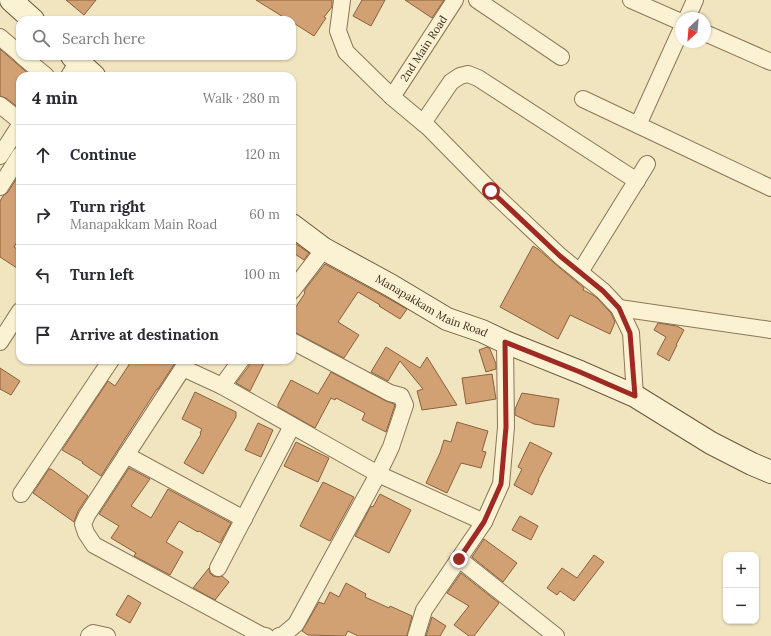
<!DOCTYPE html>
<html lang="en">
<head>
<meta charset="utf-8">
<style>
  :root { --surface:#fff; --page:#f7f7f7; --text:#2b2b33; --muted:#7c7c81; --line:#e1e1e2 }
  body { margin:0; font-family:Lora,serif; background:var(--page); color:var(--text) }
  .controls { position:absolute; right:12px; bottom:12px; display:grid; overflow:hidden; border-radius:8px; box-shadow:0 1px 3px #0004 }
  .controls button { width:36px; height:36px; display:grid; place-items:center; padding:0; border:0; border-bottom:1px solid var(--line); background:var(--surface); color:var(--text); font:20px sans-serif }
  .compass { position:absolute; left:675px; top:12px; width:36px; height:36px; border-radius:50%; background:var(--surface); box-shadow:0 1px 3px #0004; rotate:206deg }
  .stop { position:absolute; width:12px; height:12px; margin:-9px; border:3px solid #9e2a23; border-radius:50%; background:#fff }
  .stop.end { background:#9e2a23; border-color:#fff; box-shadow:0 1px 4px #0008 }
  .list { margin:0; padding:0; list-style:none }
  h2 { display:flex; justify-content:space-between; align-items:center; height:52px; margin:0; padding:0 16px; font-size:17px }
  h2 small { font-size:13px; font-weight:400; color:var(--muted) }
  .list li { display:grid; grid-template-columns:26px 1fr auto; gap:12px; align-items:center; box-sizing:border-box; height:60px; padding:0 16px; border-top:1px solid var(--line) }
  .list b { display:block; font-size:15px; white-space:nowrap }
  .list p { margin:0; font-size:13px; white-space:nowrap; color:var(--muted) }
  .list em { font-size:13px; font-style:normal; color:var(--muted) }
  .icon { flex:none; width:22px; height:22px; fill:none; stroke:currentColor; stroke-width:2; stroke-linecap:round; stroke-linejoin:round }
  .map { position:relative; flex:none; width:771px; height:636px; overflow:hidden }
  .search { position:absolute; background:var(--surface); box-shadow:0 1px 3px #0004; left:16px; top:16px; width:280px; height:44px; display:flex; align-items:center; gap:10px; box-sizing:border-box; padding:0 14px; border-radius:12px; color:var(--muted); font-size:15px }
  .panel { position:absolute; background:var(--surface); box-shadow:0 1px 3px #0004; left:16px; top:72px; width:280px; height:292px; border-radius:12px }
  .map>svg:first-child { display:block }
</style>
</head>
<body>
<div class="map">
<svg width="771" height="636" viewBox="0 0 771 636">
  <rect width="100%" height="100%" fill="#f1e5c0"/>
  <!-- building -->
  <path fill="#d1a073" stroke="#8c603b" d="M66,0H96L84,15Z
    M256,0H332V7L324,17L326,18L314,36L292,22V20H288Z
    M362,0H385L371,26L353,16Z
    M405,0H444L432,18Z
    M0,49L31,76H20V106L19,108L6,98L0,96Z
    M20,173V237L14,247L20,251V270L0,257V201L3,196L8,192Z
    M292,241L309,253L304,260L292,252Z
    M533,246L538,249L554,263L584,288L583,290L593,295L597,298L611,313L615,322L610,334L570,315L558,339L500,307Z
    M325,264L384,296L407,309L400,319L379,306L380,305L358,292L338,322L359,335L344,358L296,333L292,332V313L305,293L304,292L306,288Z
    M658,323L677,326L684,330L676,345H677L669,361L657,354L666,337L654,330Z
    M386,347L420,368L427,357L457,405L422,410L417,391L423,389L400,361L388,381L371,372Z
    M487,347L490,349L496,364V369L486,372L479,350Z
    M132,360H178L175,363L158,389H157L101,476L82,463L83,462L62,450L108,381L115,386Z
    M250,360H258L264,363L250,391L236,383L249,366Z
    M0,368L20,381L11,395L0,389Z
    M331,372L386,401L394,404L395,405L386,432L362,420L365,413L336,398L335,400L331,398L315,428L278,407V404L291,380L318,394Z
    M492,374L496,399L466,404L462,378Z
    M195,392L236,412V417L203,474L184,463L201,434L200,433L202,429L182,419Z
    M522,393L559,399L554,427L534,424L515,415V409Z
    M457,422L488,431L482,451L486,452L481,468L461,463L447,493L426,483L440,453L444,440L451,442Z
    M258,423L273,430L261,457L245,450Z
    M296,442L329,458L318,482L284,466Z
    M530,442L552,453L538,480H539L532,495L514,485L522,469L518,467Z
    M129,468L150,479L131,506L151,518L168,489L231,523L220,543L199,531L198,532L179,521L166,542L183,552L170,575L134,556L136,553L111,538L119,526L99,514Z
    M49,469H51L88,496L78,511L74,522L33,493Z
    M323,482L354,497L330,541L300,526Z
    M380,494L411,510L389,553L355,536L371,506L373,507Z
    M520,516L538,526L531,540L512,530Z
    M484,539L517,563L503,582L472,557Z
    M594,555L604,562L574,601L560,591L557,595L547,588L562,568L577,578Z
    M209,568L210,573L213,576L218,577L222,576L229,582L215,600L193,588Z
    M461,573L499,603L474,636H469L454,625L469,606L447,593Z
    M346,583L366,594L365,597L389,608L390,606L412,616L407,636H358L348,631L345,636L308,635L302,631L319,602L324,604L330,592L339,597Z
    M128,595L141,603L130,623L116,615Z
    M432,617L446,626L440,636H426Z"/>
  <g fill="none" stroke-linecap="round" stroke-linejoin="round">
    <!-- street casing -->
    <g stroke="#8b7657" stroke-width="18">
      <g id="street">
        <path d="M342,0L338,31L346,52L392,97L428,127L491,191L560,256L603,291L619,308L631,333L635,396"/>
        <path d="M477,0L561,57"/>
        <path d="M631,0L681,22"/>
        <path d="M687,18L695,0"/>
        <path d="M705,33L771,62"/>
        <path d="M0,37L20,54"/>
        <path d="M22,56L46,76"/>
        <path d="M69,76L78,61"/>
        <path id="s1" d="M392,97L455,0"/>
        <path d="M583,99L638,125L771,188"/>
        <path d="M0,105L20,121"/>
        <path d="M423,123L451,82L460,76L468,74L478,78L637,181"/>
        <path d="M638,125L681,30"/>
        <path d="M0,156L20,125"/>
        <path d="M0,187L20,155"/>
        <path d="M580,272L647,164"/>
        <path d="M292,291L324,249"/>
        <path d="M619,308L771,330"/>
        <path d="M0,342L20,311"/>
        <path d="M241,360L222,386L378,474L391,447L405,405L401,396L390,393L292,341"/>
        <path d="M222,386L183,368L87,515L83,524L86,533L94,545L261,635L266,636"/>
        <path d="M126,455L244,519"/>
        <path d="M21,494L111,360"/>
        <path d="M459,559L556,636"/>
        <path d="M218,568L292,426"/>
        <path d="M89,636L93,633L107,636"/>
        <path d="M279,636L283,635L296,624L378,474L484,522L501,484L506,427L505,342"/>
        <path d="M416,636L424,610L484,522"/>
      </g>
    </g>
    <!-- secondary casing -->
    <g stroke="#6d573a" stroke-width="24">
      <g id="secondary">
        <path d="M11,0L33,20"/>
        <path d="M72,56L94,76"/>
        <path id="s2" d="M292,225L324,249L390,285L447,319L482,331L505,342L580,372L635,396L711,443L752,464L771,472"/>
      </g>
    </g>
    <!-- street -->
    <use href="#street" stroke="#fbf2d4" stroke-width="16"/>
    <!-- secondary -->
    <use href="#secondary" stroke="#fbf2d4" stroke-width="22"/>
  </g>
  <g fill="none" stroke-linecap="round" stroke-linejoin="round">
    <!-- route -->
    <path stroke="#9e2a23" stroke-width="5" d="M459,559L484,522L501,484L506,427L505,342L580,372L635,396L630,333L619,308L603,291L560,256L491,191"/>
  </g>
  <g text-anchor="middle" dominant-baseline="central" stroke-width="3" stroke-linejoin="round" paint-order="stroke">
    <!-- street labels -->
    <g font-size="11" fill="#3a2c1c" stroke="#f8efd0">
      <text stroke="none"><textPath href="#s1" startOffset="58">2nd Main Road</textPath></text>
      <text stroke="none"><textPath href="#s2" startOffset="162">Manapakkam Main Road</textPath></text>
    </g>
  </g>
</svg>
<div class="controls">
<button>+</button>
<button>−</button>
</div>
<svg class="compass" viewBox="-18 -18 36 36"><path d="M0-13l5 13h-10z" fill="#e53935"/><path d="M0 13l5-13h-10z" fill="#7c7c81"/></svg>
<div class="stop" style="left:491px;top:191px"></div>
<div class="stop end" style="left:459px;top:559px"></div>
<div class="search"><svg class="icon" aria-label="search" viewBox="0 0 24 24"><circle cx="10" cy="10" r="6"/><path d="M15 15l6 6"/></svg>Search here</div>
<section class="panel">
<h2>4 min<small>Walk · 280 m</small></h2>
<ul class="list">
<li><svg class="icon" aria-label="ahead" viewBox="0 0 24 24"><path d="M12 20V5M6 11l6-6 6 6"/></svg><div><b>Continue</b></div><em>120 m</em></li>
<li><svg class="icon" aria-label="right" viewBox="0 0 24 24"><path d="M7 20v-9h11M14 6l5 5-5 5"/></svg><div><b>Turn right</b><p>Manapakkam Main Road</p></div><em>60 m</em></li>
<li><svg class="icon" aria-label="left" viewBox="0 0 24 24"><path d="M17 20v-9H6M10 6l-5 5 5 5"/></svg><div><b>Turn left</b></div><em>100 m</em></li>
<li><svg class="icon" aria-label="arrive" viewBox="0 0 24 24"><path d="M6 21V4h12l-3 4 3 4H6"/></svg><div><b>Arrive at destination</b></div></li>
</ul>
</section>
</div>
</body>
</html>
